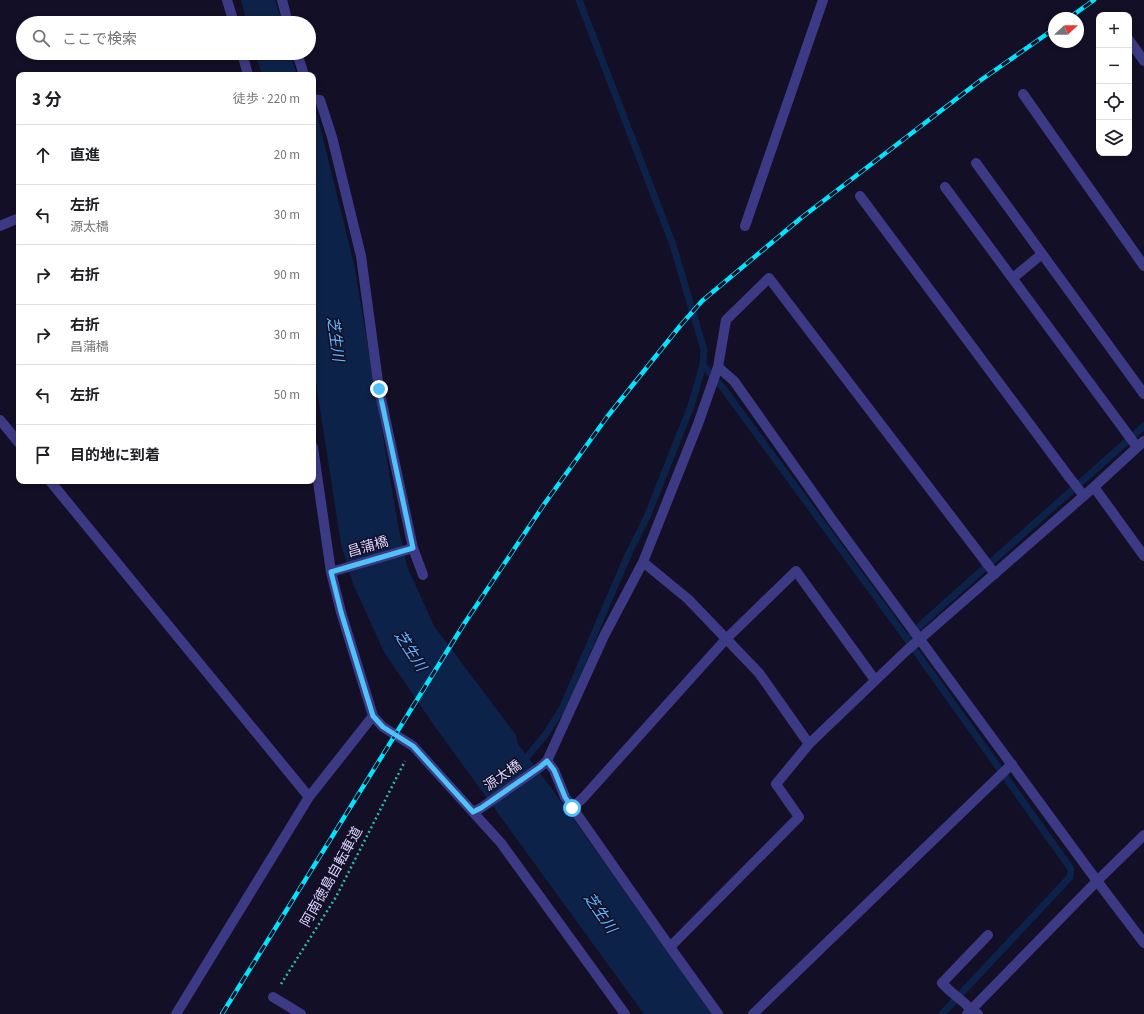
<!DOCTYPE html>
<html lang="ja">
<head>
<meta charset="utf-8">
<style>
  :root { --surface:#fff; --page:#f2f2f2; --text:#202124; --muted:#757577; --line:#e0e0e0 }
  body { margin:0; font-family:"Source Sans 3","Noto Sans JP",sans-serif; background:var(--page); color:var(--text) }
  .controls { position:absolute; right:12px; top:12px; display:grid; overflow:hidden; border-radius:8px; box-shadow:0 2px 6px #0003 }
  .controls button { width:36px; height:36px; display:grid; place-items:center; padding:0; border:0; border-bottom:1px solid var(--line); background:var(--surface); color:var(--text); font:20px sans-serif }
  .compass { position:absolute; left:1048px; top:12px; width:36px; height:36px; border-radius:50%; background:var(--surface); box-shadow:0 2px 6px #0003; rotate:68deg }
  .stop { position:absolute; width:12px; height:12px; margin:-9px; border:3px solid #4fc3f7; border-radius:50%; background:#fff }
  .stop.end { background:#4fc3f7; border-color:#fff; box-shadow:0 1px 4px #0008 }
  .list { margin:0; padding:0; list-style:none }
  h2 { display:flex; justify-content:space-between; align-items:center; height:52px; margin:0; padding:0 16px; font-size:17px }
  h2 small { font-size:13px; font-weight:400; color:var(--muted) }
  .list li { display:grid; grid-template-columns:26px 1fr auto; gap:12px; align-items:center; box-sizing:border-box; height:60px; padding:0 16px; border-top:1px solid var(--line) }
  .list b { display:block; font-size:15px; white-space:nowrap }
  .list p { margin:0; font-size:13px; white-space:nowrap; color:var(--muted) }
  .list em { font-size:13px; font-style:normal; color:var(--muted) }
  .icon { flex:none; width:22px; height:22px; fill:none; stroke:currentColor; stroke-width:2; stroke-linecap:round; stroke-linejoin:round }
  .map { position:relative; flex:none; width:1144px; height:1014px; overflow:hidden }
  .search { position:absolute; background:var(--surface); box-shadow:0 2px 6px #0003; left:16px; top:16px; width:300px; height:44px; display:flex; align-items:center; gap:10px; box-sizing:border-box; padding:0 14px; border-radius:22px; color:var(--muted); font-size:15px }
  .panel { position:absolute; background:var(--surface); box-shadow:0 2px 6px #0003; left:16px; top:72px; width:300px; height:412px; border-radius:8px }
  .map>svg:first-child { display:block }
</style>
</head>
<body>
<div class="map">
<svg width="1144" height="1014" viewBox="0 0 1144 1014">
  <rect width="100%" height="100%" fill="#130f26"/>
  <!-- water -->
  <path fill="#0c2248" d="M241,0H275L282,23H247Z
    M255,53H290L297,75H264L260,69Z
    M313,105L315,106L354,264L398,525L407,566L434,626L516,735L518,744L550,786L712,1014H644L433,724L384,652L353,584L341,544L313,364Z"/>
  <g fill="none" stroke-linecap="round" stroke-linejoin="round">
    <!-- stream -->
    <path stroke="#0c2248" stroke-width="7" d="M703,365L723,388L907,639L1071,869L1070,877L942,1014
      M912,634L925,621L1144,426
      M522,763L546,734L563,707L628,555L647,517L691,406L703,365L704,350L673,245L579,0"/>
    <!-- path -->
    <path stroke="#2fb8b0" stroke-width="2.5" stroke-dasharray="2 3" stroke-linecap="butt" d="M281,984L336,897L405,761"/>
    <!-- lane -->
    <path stroke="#3d3a85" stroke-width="10" d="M1129,40L1144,61
      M1023,94L1144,266
      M976,163L1144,394
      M945,187L1126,432
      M860,196L1069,477
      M1013,278L1042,254
      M572,808L583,798L726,639L796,571L875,680
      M978,1014C971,1010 968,1006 962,1001C955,995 948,990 942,983L988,935"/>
    <!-- street -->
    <path stroke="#3d3a85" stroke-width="10" d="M227,0L234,23
      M282,0L288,23
      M242,53L248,75
      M297,53L304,75
      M313,99L320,100L332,137L361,256L379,389L413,548L423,575
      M0,226L19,218
      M745,226L823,0
      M718,367L734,381L833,521L1097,881L1144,943
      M0,420L19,443
      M1126,432L1137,447
      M313,447L331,572L341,612L373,716L383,727L413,746L501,843L625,1014
      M1069,477L1084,496
      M50,481L309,797
      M1094,487L1144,556
      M643,562L688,599L759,673L809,744
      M331,572L413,548
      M547,761L554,770L565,797L670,947L718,1014
      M473,812L481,808L540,767L547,761L604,636L643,562L698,424L718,367L726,320L769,278L995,574
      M670,947L799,817L776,784L809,744L906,651L1094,487L1144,441
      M273,997L301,1014
      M176,1014L309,797L373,716
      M753,1014L1012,764
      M967,1014L1097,881L1144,835"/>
    <!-- rail casing -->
    <g stroke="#00e5ff" stroke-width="4.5">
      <path id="rail" d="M1069,18L1094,0
        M222,1014L464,624L545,503L607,417L680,326L702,301L801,218L981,80L1054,29"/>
    </g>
    <!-- rail -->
    <use href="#rail" stroke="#130f26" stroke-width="3" stroke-dasharray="9" stroke-linecap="butt"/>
  </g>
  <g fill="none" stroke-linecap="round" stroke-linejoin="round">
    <!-- route -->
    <path stroke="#4fc3f7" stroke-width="5" d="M379,389L413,548L331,572L341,612L373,716L383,727L413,746L473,812L481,808L540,767L547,761L554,770L565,797L572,808"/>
  </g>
  <g text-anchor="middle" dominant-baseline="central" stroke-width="3" stroke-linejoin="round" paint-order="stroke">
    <!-- street labels -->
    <g font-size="14" fill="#d9d4ff" stroke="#130f26">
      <text transform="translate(368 547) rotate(-16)">昌蒲橋</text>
      <text transform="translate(503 776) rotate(-35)">源太橋</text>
      <text transform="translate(332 877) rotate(-61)">阿南徳島自転車道</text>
    </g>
    <!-- water labels -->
    <g font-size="15" font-style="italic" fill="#62b6ff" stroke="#130f26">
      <text transform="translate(335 339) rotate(82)">芝生川</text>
      <text transform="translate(410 651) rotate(57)">芝生川</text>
      <text transform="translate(600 913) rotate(55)">芝生川</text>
    </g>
  </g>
</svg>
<div class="controls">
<button>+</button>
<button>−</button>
<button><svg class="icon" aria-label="locate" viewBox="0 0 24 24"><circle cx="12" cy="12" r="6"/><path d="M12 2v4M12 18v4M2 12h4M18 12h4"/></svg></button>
<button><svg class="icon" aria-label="layers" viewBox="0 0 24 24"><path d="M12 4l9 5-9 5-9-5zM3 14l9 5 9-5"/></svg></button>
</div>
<svg class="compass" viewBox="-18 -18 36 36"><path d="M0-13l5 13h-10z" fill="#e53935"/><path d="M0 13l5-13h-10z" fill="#757577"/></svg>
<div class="stop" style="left:572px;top:808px"></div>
<div class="stop end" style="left:379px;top:389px"></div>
<div class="search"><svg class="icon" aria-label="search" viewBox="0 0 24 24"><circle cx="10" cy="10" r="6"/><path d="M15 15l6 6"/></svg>ここで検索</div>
<section class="panel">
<h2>3 分<small>徒歩 · 220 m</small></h2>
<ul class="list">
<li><svg class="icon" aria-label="ahead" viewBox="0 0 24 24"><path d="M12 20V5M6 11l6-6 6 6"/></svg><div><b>直進</b></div><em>20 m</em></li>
<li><svg class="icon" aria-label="left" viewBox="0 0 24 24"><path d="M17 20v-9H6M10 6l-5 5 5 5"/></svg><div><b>左折</b><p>源太橋</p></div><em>30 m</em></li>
<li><svg class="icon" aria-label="right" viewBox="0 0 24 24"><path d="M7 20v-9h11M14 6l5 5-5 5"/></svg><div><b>右折</b></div><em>90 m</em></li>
<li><svg class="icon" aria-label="right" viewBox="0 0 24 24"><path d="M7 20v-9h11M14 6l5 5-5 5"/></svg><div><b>右折</b><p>昌蒲橋</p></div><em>30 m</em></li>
<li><svg class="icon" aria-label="left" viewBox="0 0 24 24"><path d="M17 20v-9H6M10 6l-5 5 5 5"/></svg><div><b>左折</b></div><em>50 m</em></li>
<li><svg class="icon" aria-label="arrive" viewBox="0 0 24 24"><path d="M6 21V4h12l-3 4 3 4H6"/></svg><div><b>目的地に到着</b></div></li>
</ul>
</section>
</div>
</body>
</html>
